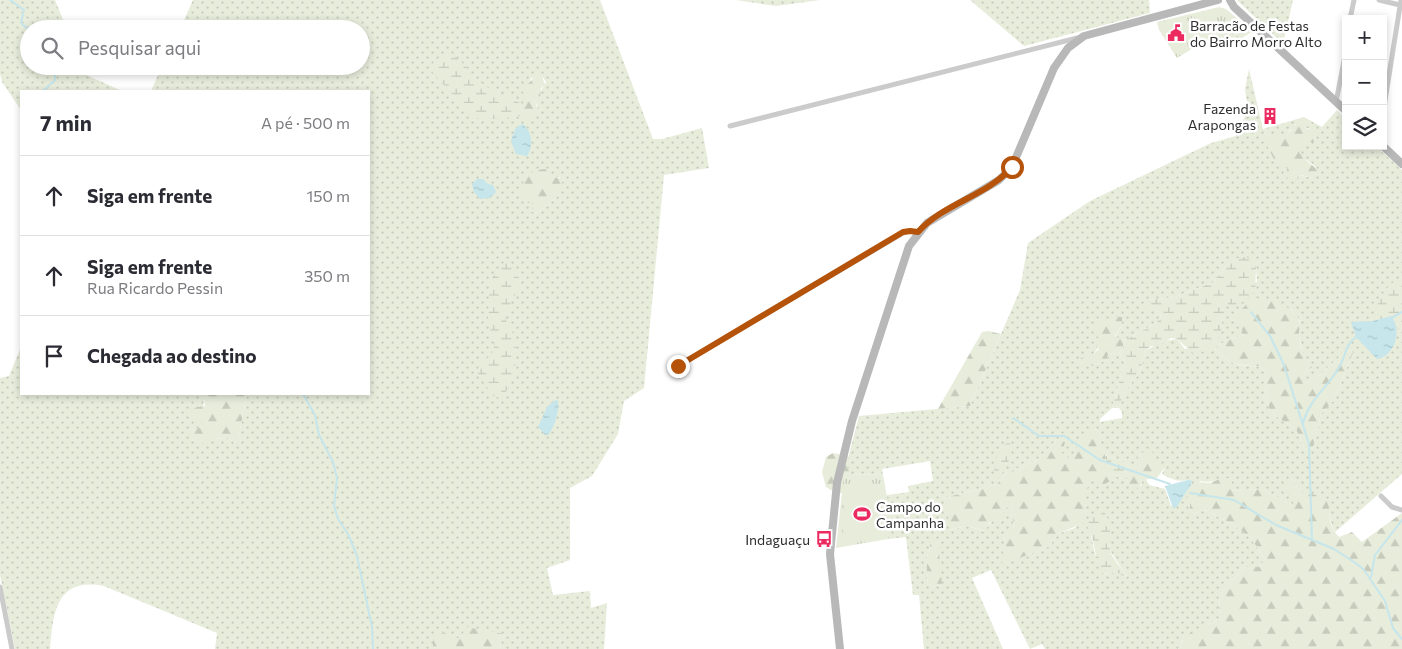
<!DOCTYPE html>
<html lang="pt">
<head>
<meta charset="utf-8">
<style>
  :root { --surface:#fff; --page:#f2f2f3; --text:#2b2b33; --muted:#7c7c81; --line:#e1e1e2 }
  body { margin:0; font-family:Commissioner,sans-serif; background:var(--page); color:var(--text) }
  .controls { position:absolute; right:15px; top:15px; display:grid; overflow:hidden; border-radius:0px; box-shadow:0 2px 8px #0003 }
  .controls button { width:45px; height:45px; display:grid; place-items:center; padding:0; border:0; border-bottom:1px solid var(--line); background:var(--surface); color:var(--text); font:25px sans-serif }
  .stop { position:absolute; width:15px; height:15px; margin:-11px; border:4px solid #b45309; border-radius:50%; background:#fff }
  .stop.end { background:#b45309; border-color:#fff; box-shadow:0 1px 5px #0008 }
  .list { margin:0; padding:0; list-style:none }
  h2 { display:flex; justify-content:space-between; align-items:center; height:65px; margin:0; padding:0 20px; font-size:21px }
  h2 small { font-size:16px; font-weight:400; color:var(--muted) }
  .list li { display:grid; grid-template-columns:32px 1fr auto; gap:15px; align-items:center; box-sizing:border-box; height:80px; padding:0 20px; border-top:1px solid var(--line) }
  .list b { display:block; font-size:19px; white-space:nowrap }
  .list p { margin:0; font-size:16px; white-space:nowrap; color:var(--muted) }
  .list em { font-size:16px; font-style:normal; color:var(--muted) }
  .icon { flex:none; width:28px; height:28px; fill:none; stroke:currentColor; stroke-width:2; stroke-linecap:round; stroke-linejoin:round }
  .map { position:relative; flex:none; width:1402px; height:649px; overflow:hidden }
  .search { position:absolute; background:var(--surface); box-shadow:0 2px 8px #0003; left:20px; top:20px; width:350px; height:55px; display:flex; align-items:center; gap:12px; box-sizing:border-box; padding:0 18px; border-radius:28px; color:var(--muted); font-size:19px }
  .panel { position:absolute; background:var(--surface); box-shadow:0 2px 8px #0003; left:20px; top:90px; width:350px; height:305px; border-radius:0px }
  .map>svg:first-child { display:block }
</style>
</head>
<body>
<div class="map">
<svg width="1402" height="649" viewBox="0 0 1402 649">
  <defs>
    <pattern id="grass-dots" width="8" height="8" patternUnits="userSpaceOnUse" patternTransform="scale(1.25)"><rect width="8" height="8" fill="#e7ecdb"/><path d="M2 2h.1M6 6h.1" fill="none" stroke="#c6cbbc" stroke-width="1.8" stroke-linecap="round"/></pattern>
    <pattern id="forest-firs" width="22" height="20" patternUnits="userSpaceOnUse" patternTransform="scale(1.25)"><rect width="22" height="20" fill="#e7ecdb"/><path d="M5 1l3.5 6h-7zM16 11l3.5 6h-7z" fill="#c6cbbc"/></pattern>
    <pattern id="wetland-marsh" width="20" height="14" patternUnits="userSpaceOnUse" patternTransform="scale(1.25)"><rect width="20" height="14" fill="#e7ecdb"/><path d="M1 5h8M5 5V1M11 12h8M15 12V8" fill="none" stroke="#c6cbbc"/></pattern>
    <pattern id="park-tufts" width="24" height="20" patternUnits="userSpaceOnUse" patternTransform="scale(1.25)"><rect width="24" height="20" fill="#e7ecdb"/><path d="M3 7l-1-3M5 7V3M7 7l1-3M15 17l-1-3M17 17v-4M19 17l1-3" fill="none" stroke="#c6cbbc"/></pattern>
    <pattern id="water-ripples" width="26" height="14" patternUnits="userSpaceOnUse" patternTransform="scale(1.25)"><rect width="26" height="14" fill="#c6e6ec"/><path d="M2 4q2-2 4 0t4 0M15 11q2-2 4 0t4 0" fill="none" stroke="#aac6cb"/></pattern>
  </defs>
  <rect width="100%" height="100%" fill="#fff"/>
  <!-- grass -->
  <path fill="url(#grass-dots)" fill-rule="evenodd" d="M0,0H55L67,29H29V66H77L84,74L122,91H21V110L2,82L0,74Z
    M193,0H600L653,139H662L702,128L709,168L664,175L644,388L624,401L618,434L592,476L570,488V560L547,568L553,595L590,591L591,608L607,603L604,649H498L505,634L460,639L433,637V649H215L217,633L104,586C57,577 53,611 50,649H15L0,575V378L9,376L21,347V394H198L204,398L202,426L191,432L210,439L229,438L237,445L247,394H369V91H151L162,66H361V29H180ZM542,76L546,82L535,101L538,107L532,114L523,106L525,93L531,78ZM554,177H560V194L537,213L533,212L534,203Z
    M736,0H820L776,6Z
    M970,0H1149L1150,13L1024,46Z
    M1237,0H1293L1283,44Z
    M1239,20L1252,32L1223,49L1214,36Z
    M1249,69L1263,129L1304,117L1322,127L1337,110L1346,119V146H1376L1402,170V474L1335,532C1328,521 1331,509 1325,498L1302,492L1290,477L1296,507L1262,489L1231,491V479C1219,477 1212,484 1200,481L1190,498L1192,514L1204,510C1232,523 1249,531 1265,559L1260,567H1245L1220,594L1219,618L1182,641L1178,649H1045L1042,644L1030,649L991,570L972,578L1003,649H924L919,595H913L906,537L888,539L887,495L909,492L908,486L933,481L930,461L882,469L883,475L844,474L859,416L970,406L1020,290L1028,243L1090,201L1211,143L1236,136L1248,110L1245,89ZM1295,124L1310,129L1306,142L1298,153L1316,167L1313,178L1299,175L1287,177V160L1285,161L1264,133L1268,134L1271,138L1285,136L1291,129L1294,130ZM1238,258L1256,267L1257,282L1221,304C1224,322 1222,327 1215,343L1185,349L1177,339L1164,341L1146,350L1140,371L1124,393L1119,408L1122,412V418L1100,422V419L1112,408L1125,361L1119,353L1108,354L1107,360L1089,367L1086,354H1093C1100,348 1104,330 1110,320L1122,325L1115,337L1124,341L1156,323L1161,317L1160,312L1155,311L1148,300L1175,297L1214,282L1227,265ZM1292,310L1300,321L1299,337L1304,356L1312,367L1304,373V382L1310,383L1342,355L1345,346L1353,353L1333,401L1321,414L1313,448L1305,450L1296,429L1271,413L1265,397L1267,375L1260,366C1240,367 1228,364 1215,349L1225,341L1244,335ZM1095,429L1103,435L1097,439L1105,455L1121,461L1133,469L1140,453L1159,467H1165L1162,474C1171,479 1177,482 1188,480L1192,483L1171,506L1165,489L1149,485L1146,479L1142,480L1141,486L1128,483L1127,479H1122L1110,473V481L1093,478L1083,494L1087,514L1075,528L1057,534L1050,546L1003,564L1005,534L1014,529L1011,509L1004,506L984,531L967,526L950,530L951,522L944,498L997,484L1007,473L1039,459L1056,440L1061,454L1073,461ZM1090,531L1110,545L1109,549L1127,577C1119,573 1114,570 1106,574L1095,554ZM933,540L942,585L933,587L928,583C926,571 926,550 933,540Z"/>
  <!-- forest -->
  <path fill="url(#forest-firs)" d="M535,75L542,76L545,85L541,88L540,98L535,101L538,110L532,114L530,119L527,120L523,115V86L529,83Z
    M1299,120L1306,121L1305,128L1314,131L1317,136L1314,142H1306L1299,153L1305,156L1307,161L1318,170L1317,175L1314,178L1300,175L1295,182L1290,181L1287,177V161L1281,167L1277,165L1263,138L1264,133L1268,134L1271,138C1290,132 1287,136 1299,120Z
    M547,169L554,177L563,178L560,194L537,213L532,212L533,203H526L520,199V191L526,176L536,170Z
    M1254,298C1269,299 1297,306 1300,323C1300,326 1299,331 1299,334C1299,346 1305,357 1312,367L1304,373L1305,382L1310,383L1342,355L1341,349L1345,346L1353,353L1333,401L1321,414L1313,448L1305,450L1296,429L1271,413L1265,397L1267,375L1260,366C1240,366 1228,364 1215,349L1225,341L1244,335L1235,315Z
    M1103,316L1110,320L1112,317H1122V325L1115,336L1124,341L1123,348L1119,353L1108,354L1107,360L1089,367L1079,364V360L1086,354H1093L1099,349L1096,347V339L1102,335L1096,329L1097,319Z
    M988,331L1001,334L970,406L938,409L982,332Z
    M198,394H247L237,445L229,438L210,439L200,445L191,438V432L202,426V422L190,414L194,408L205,406L204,398Z
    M1095,429L1103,435L1098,439L1110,467V481L1100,487L1093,478L1084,494L1087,514L1084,523L1057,534L1050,546L1002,565L1005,534L1014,528L1011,509L1004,506L1003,520L990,522L985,531L967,526L949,530C951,519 945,509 944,498L997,484L1007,473L1039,459L1056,440L1065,442L1062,454L1073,461C1077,445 1079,437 1095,429Z
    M1152,451L1159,467H1165L1157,478L1142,480L1139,489L1128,483L1127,479L1140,453Z
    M833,453L848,456V469L852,477L842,493L838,494L826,487L822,472L826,457Z
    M1290,477L1302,492L1325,497C1334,512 1324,521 1339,537L1352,532L1362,542L1402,513V649H1178C1191,623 1202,632 1219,618L1220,594L1245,567H1260L1265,559C1249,531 1232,523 1204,510L1192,514L1190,513V499L1186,500L1196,482L1210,483L1222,478L1232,479L1231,491L1262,489L1295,506L1283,484Z
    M933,539L938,541L942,585L933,587L928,583C926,571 926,550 933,539Z
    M466,627L505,634L498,649H433V637L437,630L460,639Z"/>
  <!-- wetland -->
  <path fill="url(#wetland-marsh)" d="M444,54C460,52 469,75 481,83C493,93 508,92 523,106V115C513,118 480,122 472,116L433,73L431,68L433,63Z
    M1246,257L1254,261L1256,267L1255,291L1245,301L1229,307L1227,301L1222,304C1224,328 1221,351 1193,353L1177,339L1171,338L1159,346H1151L1146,350L1140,371L1124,393L1119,408H1112L1125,361L1119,353L1123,348L1124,341L1156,323L1161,317L1160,312L1146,310L1145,306L1148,300L1175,297L1214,282L1227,265L1238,258Z
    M506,261C535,288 508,293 506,319C506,327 512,329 514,336C519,356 515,383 501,398L493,396L477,372L480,363C505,350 490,337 488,319C488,315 490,286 490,283C492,277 501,264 506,261Z
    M1402,278V329L1398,330L1393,317L1373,321C1376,304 1384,284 1402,278Z
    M1008,443L1011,444C1014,454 1004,475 995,481C992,470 997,455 1002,445Z
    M1105,455L1121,461L1133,469L1127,479H1122L1110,473Z
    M1099,510H1103C1115,528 1107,535 1110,550C1112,559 1123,569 1127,578L1118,573H1101C1094,557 1096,540 1086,524L1089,518Z"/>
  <!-- park -->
  <path fill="url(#park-tufts)" d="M1219,7L1226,9L1239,20L1177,58L1159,30L1157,22Z
    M844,474L883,475L889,508L888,539L836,548Z"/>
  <!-- pitch -->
  <path fill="#e7ecdb" d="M844,488L881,489L880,540L843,539Z"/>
  <!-- water -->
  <path fill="url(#water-ripples)" d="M522,124C532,130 534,146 527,156L516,154L511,141L515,129Z
    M477,179H483L488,184L493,185L496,192L490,198L480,199L474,192L472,184Z
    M1391,316C1402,328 1396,356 1377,359L1356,337L1351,322L1373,321Z
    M555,400L558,401C560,409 554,427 549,434L545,435L538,427L547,407Z
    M1188,480H1191L1192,483L1176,508H1173L1165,486Z"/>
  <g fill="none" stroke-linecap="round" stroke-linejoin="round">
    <!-- stream -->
    <path stroke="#c6e6ec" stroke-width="2" d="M10,0L24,10L21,23L29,30
      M43,91L55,80V74L49,66
      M1251,312L1270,336L1284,365L1309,444L1312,540
      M1391,318L1402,312
      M303,394L315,415L319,435L333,462L337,478L334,506L338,519L348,534L357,556L372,627L373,649
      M1013,418L1039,436H1064L1100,460L1170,484
      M1303,423C1310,397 1330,386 1341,364C1346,353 1346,344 1356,337
      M1190,493L1234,500L1276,525L1334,549L1357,564L1364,570L1385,601L1393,628L1402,639
      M1371,577L1375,555L1402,520"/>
    <!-- street -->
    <path stroke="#cbcbcb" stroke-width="5" d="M1379,0L1400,5
      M1350,19L1354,0
      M1336,102L1346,51
      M1383,113L1401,0
      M730,126L1081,37
      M678,366L903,233L910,231L918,232
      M1381,496L1392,507L1402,510
      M0,587L12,649"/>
    <!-- secondary -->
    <path stroke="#b8b8b8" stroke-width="8" d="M1230,0L1234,7L1346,111
      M1383,146L1402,164
      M840,649L830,554L837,483L852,421L909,246L927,223L999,180L1012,167L1054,68L1068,48L1084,36L1218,0"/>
  </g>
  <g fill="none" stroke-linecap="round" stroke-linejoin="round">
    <!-- route -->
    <path stroke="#b45309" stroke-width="6" d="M678,366L903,232L910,231L918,232C944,203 987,196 1012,167"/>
  </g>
  <!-- icons -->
  <defs>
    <g id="civic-bare" transform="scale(1.35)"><path d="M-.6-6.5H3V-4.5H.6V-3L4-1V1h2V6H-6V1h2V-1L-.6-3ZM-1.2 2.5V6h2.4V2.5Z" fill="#eb2a60" stroke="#fff" stroke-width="2.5" paint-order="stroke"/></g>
    <g id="building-bare" transform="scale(1.35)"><path d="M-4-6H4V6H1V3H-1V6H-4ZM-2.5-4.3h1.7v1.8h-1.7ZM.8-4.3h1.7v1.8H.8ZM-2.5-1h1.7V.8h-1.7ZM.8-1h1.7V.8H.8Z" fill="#eb2a60" stroke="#fff" stroke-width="2.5" paint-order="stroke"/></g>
    <g id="stadium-bare" transform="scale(1.35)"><path d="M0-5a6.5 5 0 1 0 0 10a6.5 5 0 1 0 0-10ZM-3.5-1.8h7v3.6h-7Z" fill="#eb2a60" stroke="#fff" stroke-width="2.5" paint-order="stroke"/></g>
    <g id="bus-bare" transform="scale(1.35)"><path d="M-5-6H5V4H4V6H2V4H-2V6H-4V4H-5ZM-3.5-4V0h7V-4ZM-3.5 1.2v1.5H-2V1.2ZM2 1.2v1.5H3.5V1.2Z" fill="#eb2a60" stroke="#fff" stroke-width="2.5" paint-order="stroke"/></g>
  </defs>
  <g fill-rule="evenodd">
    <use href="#civic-bare" x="1176" y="33"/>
    <use href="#building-bare" x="1270" y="116"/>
    <use href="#stadium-bare" x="862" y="514"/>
    <use href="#bus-bare" x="824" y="539"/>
  </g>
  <g text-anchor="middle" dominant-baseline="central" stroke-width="5" stroke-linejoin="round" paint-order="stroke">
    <!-- poi labels -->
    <g font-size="14" fill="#2e2e2e" stroke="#fff" text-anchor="start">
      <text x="1190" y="25">Barracão de Festas<tspan x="1190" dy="16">do Bairro Morro Alto</tspan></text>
      <text x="1256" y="108" text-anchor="end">Fazenda<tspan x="1256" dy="16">Arapongas</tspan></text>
      <text x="876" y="506">Campo do<tspan x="876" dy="16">Campanha</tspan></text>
      <text x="810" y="539" text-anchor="end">Indaguaçu</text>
    </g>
  </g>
</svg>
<div class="controls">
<button>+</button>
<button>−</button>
<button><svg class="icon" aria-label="layers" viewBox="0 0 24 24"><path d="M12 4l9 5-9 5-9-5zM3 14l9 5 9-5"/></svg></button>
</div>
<div class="stop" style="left:1012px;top:167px"></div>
<div class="stop end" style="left:678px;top:366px"></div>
<div class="search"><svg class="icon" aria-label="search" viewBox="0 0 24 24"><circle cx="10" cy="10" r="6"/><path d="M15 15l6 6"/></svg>Pesquisar aqui</div>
<section class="panel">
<h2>7 min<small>A pé · 500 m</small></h2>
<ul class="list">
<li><svg class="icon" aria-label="ahead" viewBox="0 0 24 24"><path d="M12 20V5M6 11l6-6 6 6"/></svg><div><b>Siga em frente</b></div><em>150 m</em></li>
<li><svg class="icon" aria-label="ahead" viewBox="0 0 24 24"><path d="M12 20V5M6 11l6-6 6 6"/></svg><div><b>Siga em frente</b><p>Rua Ricardo Pessin</p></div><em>350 m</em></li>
<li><svg class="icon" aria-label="arrive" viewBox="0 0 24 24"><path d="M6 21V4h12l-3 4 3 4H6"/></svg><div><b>Chegada ao destino</b></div></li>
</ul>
</section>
</div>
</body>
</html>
